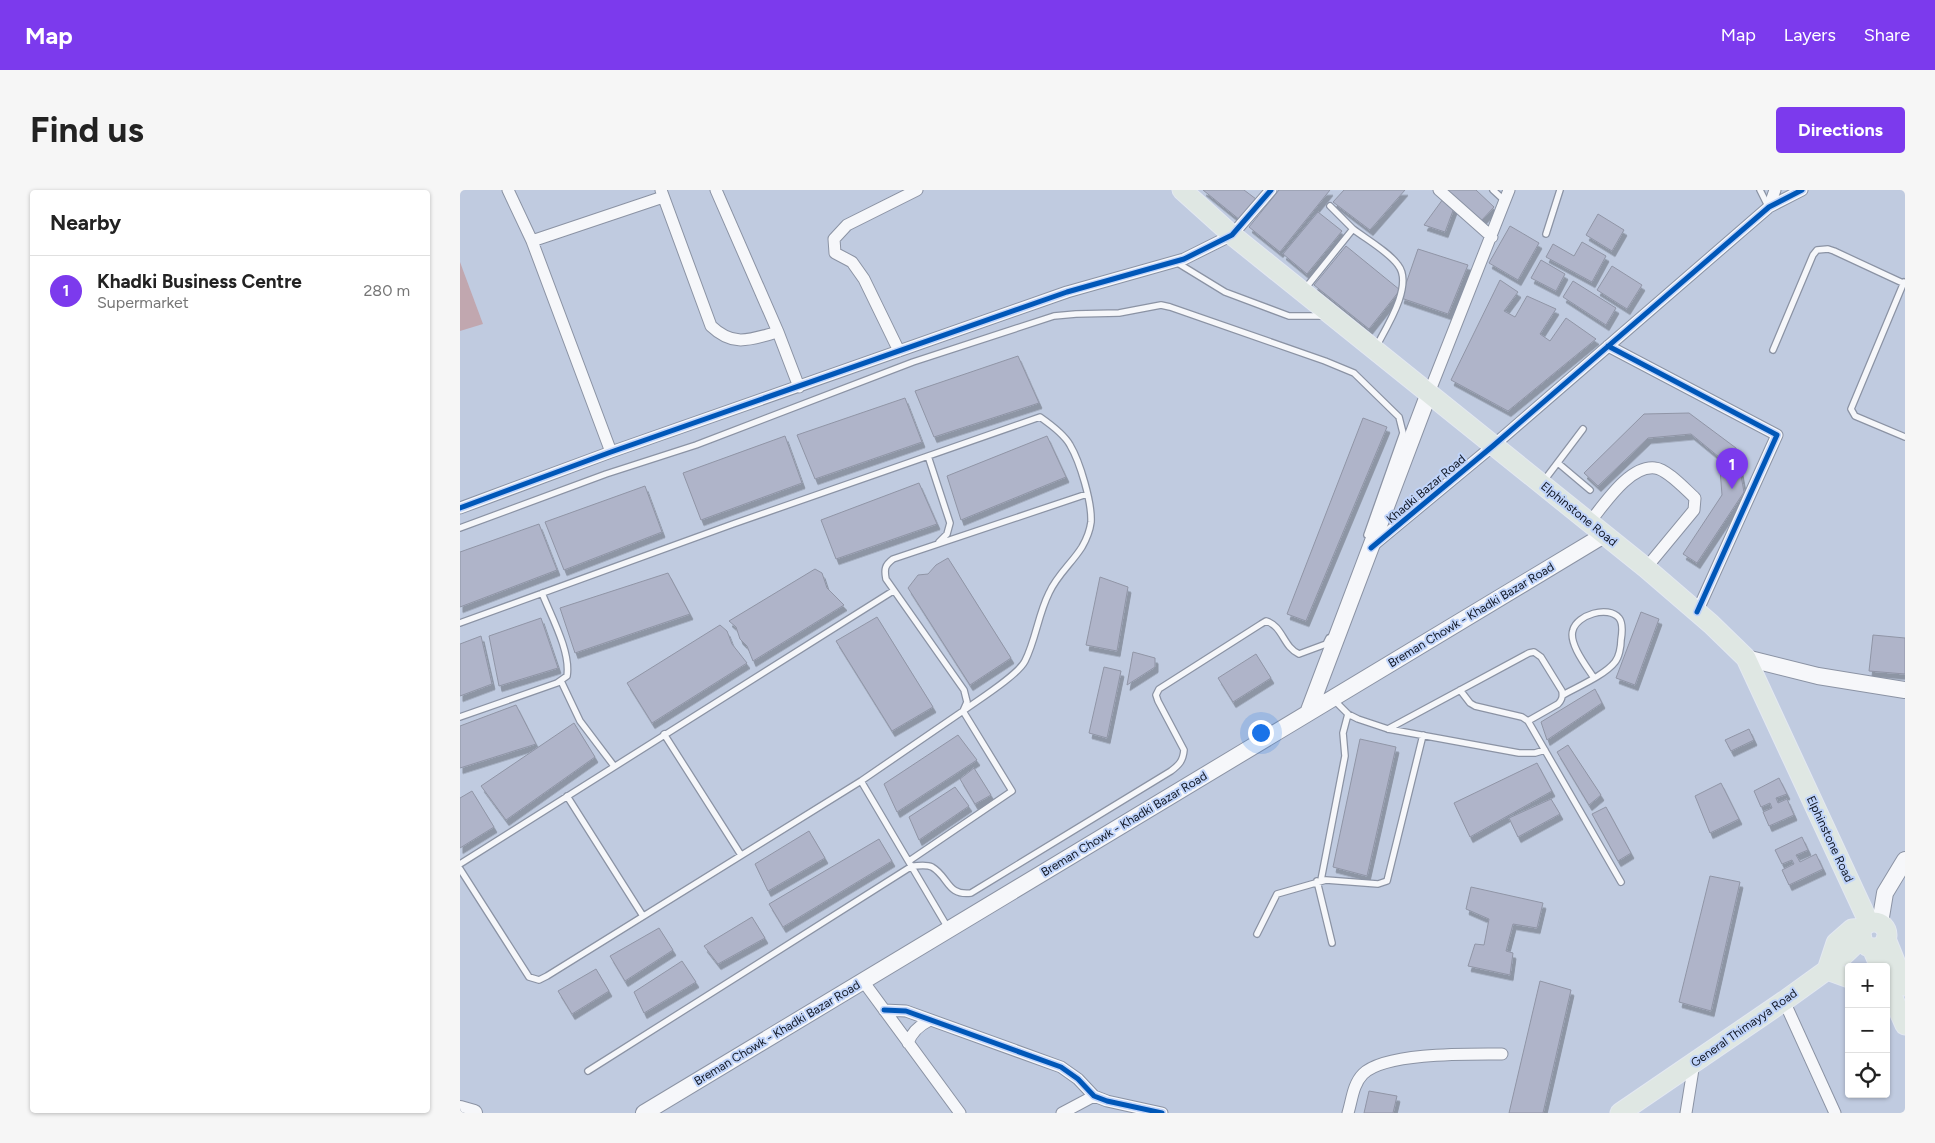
<!DOCTYPE html>
<html lang="en">
<head>
<meta charset="utf-8">
<style>
  :root { --surface:#fff; --page:#f6f6f6; --text:#222; --muted:#767676; --line:#e0e0e0; --accent:#7c3aed }
  body { margin:0; font-family:Figtree,sans-serif; background:var(--page); color:var(--text) }
  .controls { position:absolute; right:15px; bottom:15px; display:grid; overflow:hidden; border-radius:5px; box-shadow:0 1px 4px #0004 }
  .controls button { width:45px; height:45px; display:grid; place-items:center; padding:0; border:0; border-bottom:1px solid var(--line); background:var(--surface); color:var(--text); font:25px sans-serif }
  .you { position:absolute; left:800px; top:542px; width:18px; height:18px; margin:-12px; border:4px solid #fff; border-radius:50%; background:#1a73e8; box-shadow:0 0 0 8px #1a73e833 }
  .badge { display:grid; place-items:center; width:32px; height:32px; border-radius:50%; background:var(--accent); color:#fff; font-size:16px; font-weight:700 }
  .pin { position:absolute; translate:-50% -41px; filter:drop-shadow(0 1px 2px #0008) }
  .pin::after { content:''; position:absolute; top:26px; width:18px; height:15px; background:inherit; clip-path:polygon(0 0,100% 0,50% 100%) }
  .list { margin:0; padding:0; list-style:none }
  h2 { display:flex; justify-content:space-between; align-items:center; height:65px; margin:0; padding:0 20px; font-size:21px }
  h2 small { font-size:16px; font-weight:400; color:var(--muted) }
  .list li { display:grid; grid-template-columns:32px 1fr auto; gap:15px; align-items:center; box-sizing:border-box; height:70px; padding:0 20px; border-top:1px solid var(--line) }
  .list b { display:block; font-size:19px; white-space:nowrap }
  .list p { margin:0; font-size:16px; white-space:nowrap; color:var(--muted) }
  .list em { font-size:16px; font-style:normal; color:var(--muted) }
  .icon { flex:none; width:28px; height:28px; fill:none; stroke:currentColor; stroke-width:2; stroke-linecap:round; stroke-linejoin:round }
  .map { position:relative; flex:none; width:1445px; height:923px; overflow:hidden; border-radius:5px }
  header { display:flex; align-items:center; gap:30px; box-sizing:border-box; height:70px; padding:0 25px; background:var(--accent); color:#fff }
  header strong { font-size:24px }
  nav { display:flex; gap:28px; margin-inline-start:auto; font-size:18px }
  .intro { display:flex; align-items:center; justify-content:space-between; box-sizing:border-box; height:120px; padding:0 30px }
  h1 { margin:0; font-size:35px }
  .button { padding:12px 22px; border-radius:5px; background:var(--accent); color:#fff; font-size:18px; font-weight:700 }
  main { display:flex; gap:30px; padding:0 30px }
  aside { flex:1; background:var(--surface); border-radius:5px; box-shadow:0 1px 4px #0004 }
  .map>svg:first-child { display:block }
</style>
</head>
<body>
<header>
<strong>Map</strong>
<nav><a>Map</a><a>Layers</a><a>Share</a></nav>
</header>
<div class="intro"><h1>Find us</h1><a class="button">Directions</a></div>
<main>
<aside>
<h2>Nearby<small></small></h2>
<ul class="list">
<li><span class="badge">1</span><div><b>Khadki Business Centre</b><p>Supermarket</p></div><em>280 m</em></li>
</ul>
</aside>
<div class="map">
<svg width="1445" height="923" viewBox="0 0 1445 923">
  <defs>
    <filter id="shadow"><feDropShadow dx="3" dy="5.5" stdDeviation="0" flood-color="#0004"/></filter>
  </defs>
  <rect width="100%" height="100%" fill="#c0cbe0"/>
  <!-- green -->
  <path fill="#c1a7af" d="M0,72L23,134L0,141Z"/>
  <!-- building -->
  <path fill="#afb4c9" stroke="#9095a6" filter="url(#shadow)" d="M743,0H784L796,9L780,30Z
    M819,0H870L820,62L789,37Z
    M884,0H945L910,40L873,12Z
    M985,0H1016L1034,17L1020,32Z
    M983,9L994,18L985,42L964,35Z
    M858,22L882,41L847,84L823,64Z
    M1138,24L1164,40L1152,61L1126,45Z
    M1050,36L1079,53L1058,90L1029,73Z
    M1122,52L1146,66L1132,92L1086,67L1093,54L1114,66Z
    M886,56L940,100L909,139L854,95Z
    M958,59L1008,75L988,124L941,108Z
    M1081,70L1105,84L1096,101L1071,88Z
    M1152,76L1182,95L1167,119L1137,100Z
    M1040,90L1058,102L1044,121L1055,127L1067,106L1096,119L1080,144L1090,151L1106,128L1136,149L1048,221L991,190Z
    M1113,91L1156,118L1146,135L1103,107Z
    M558,166L579,213L474,247L455,201Z
    M445,208L462,252L355,289L337,245Z
    M1229,223L1276,258L1284,302L1237,373L1223,364L1262,305L1259,267L1231,244L1188,248L1138,296L1124,283L1184,224Z
    M903,228L927,237L846,431L827,424Z
    M325,246L342,293L241,330L223,283Z
    M587,246L606,287L501,330L487,286Z
    M459,293L477,334L376,369L361,330Z
    M185,296L202,342L104,380L85,332Z
    M79,334L97,380L0,417V362Z
    M488,368L551,468L510,495L448,398L458,385L468,384L476,375Z
    M355,379L362,383L367,398L384,415L293,471L287,456L280,449L276,437L269,431Z
    M208,383L230,424L115,463L100,418Z
    M640,387L668,397L657,461L626,455Z
    M1181,422L1199,429L1175,495L1156,488Z
    M417,427L473,517L432,541L376,451Z
    M81,428L98,478L39,496L29,446Z
    M260,435L267,441L272,454L287,473L192,533L167,493Z
    M1413,445L1445,448V484L1409,481Z
    M21,446L32,494L0,506V454Z
    M673,462L695,468V477L667,495Z
    M796,464L811,488L773,512L758,488Z
    M644,477L661,481L647,548L629,543Z
    M1135,499L1142,513L1087,550L1081,532Z
    M56,515L76,554L0,578V536Z
    M114,533L135,567L46,630L21,596Z
    M1289,539L1294,550L1271,561L1265,550Z
    M498,545L517,570L437,622L424,594Z
    M900,549L936,557L907,686L873,677Z
    M1108,555L1141,605L1129,615L1097,562Z
    M1077,573L1092,601L1010,647L994,613Z
    M514,578L531,605L515,614L500,589Z
    M1319,588L1327,604L1316,608L1318,613L1327,609L1334,625L1309,636L1303,622L1312,618L1310,613L1301,617L1294,601Z
    M1261,593L1279,629L1250,643L1235,606Z
    M495,597L509,616L459,650L449,627Z
    M12,601L34,637L0,658V608Z
    M1091,609L1100,624L1058,647L1049,628Z
    M1146,617L1171,663L1158,671L1132,624Z
    M349,641L365,668L308,701L295,674Z
    M1342,647L1348,660L1336,665L1340,672L1356,664L1363,679L1329,695L1322,680L1334,674L1332,670L1322,674L1315,660Z
    M419,649L432,671L323,737L309,714Z
    M1250,686L1280,692L1251,821L1219,812Z
    M1011,697L1083,713L1077,738L1053,734L1046,761L1053,763L1050,785L1008,776L1015,754L1024,755L1029,729L1006,719Z
    M292,727L305,748L258,774L244,756Z
    M199,738L213,760L165,791L150,766Z
    M222,771L236,792L184,823L174,802Z
    M136,779L149,801L112,824L98,801Z
    M1080,791L1111,800L1083,923H1049Z
    M909,901L937,906L933,923H904Z"/>
  <g fill="none" stroke-linecap="round" stroke-linejoin="round">
    <!-- lane casing -->
    <g stroke="#8b93a4" stroke-width="8">
      <path id="lane" d="M1033,0L1045,11
        M1300,0L1308,16
        M893,39C906,49 929,62 938,75C954,95 926,138 916,157
        M1086,44L1100,0
        M716,72L765,102L829,126H863
        M1444,92L1391,219L1395,226L1445,247
        M844,100L893,39L870,16
        M1313,160L1353,65L1357,60L1368,59L1374,61L1445,94
        M468,266L490,333L487,344L479,352
        M1098,273L1130,300
        M1083,292L1123,239
        M0,338L146,284L236,255L453,172L594,126L616,124L659,123L701,115L710,117L865,171L894,183L939,227L943,243L907,345
        M0,433L273,334L580,227C590,234 604,244 610,255C620,272 632,312 631,332C630,340 626,350 622,357C612,373 597,385 589,403C578,425 576,449 565,471C558,485 518,510 503,521L552,601L449,671
        M101,491L120,531L154,576
        M1000,500L1010,513L1015,516L1062,527L1068,531L1161,692
        M1103,505C1117,497 1145,485 1155,472C1159,467 1161,457 1161,450C1162,444 1163,433 1159,428C1148,415 1117,425 1113,440C1108,453 1127,477 1134,488
        M874,510L888,524L898,529L928,539L1059,563H1075L1085,560
        M0,527L97,493L107,486C111,462 91,426 82,403
        M928,539L1069,463L1074,462L1081,467L1102,501C1103,507 1102,510 1098,514L1068,531
        M204,544L281,665
        M401,591L488,738
        M107,606L183,726
        M0,674L433,401
        M0,679L69,787L79,790L87,786L401,591L503,521L507,512L504,500L426,389C424,379 425,375 433,369L627,304
        M861,690L885,566L883,543L888,524
        M857,691L872,753
        M797,744L817,704L866,690L918,694L927,691L963,545
        M128,881L452,676C458,676 466,674 472,677C489,687 487,706 511,703L711,581C719,575 723,571 724,560L698,511L696,505L699,499L801,434L806,431C823,436 823,457 839,464L866,454L869,448"/>
    </g>
    <!-- street casing -->
    <g stroke="#8b93a4" stroke-width="13">
      <path id="street" d="M48,0L72,51L151,262
        M201,0L251,136C274,158 291,149 318,142
        M256,0L318,142L339,197
        M979,0L1032,47
        M1309,17L1315,0
        M72,51L203,7
        M1148,156L1317,245L1237,422
        M439,161L404,89L392,72L375,63L374,49L387,35L457,0
        M969,203L1049,0
        M0,318L151,262L607,102L724,69L772,45L811,0
        M1129,333C1144,315 1169,275 1195,278C1207,279 1226,300 1235,308L1234,320L1186,378
        M911,357L1034,255L1309,17L1342,0
        M403,791L500,923
        M1324,811L1375,923
        M424,820L446,821L601,877L618,889L634,906L647,911L702,923
        M448,853C452,841 460,835 470,830
        M602,923L634,906
        M888,923C892,910 893,894 903,884C925,862 1011,864 1042,864
        M1226,923L1234,873"/>
    </g>
    <!-- secondary casing -->
    <g stroke="#8b93a4" stroke-width="18">
      <path id="secondary" d="M1286,468L1358,486L1445,500
        M848,523L969,203
        M1420,733L1425,703L1445,670
        M0,919L14,923
        M184,923L1144,345"/>
    </g>
    <!-- primary casing -->
    <g stroke="#e3e8f1" stroke-width="21">
      <path id="primary" d="M722,0L772,45L1186,378L1251,434L1286,468L1409,733
        M1401 745a13 13 0 1 1 26 0a13 13 0 1 1-26 0Z
        M1426,749L1445,796
        M1412,758L1420,777
        M1371,768L1383,766L1402,748
        M1367,780L1389,788
        M1426,792L1445,835
        M1160,923L1324,811L1367,780L1376,753L1392,739L1403,738"/>
    </g>
    <!-- lane -->
    <use href="#lane" stroke="#f6f7fa" stroke-width="5.5"/>
    <!-- street -->
    <use href="#street" stroke="#f6f7fa" stroke-width="11"/>
    <!-- secondary -->
    <use href="#secondary" stroke="#f6f7fa" stroke-width="16"/>
    <!-- primary -->
    <use href="#primary" stroke="#dfe7e3" stroke-width="19"/>
    <!-- cycleway casing -->
    <g stroke="#c0d4fa" stroke-width="8">
      <path id="cycleway" d="M1148,156L1317,245L1237,422
        M0,318L151,262L607,102L724,69L772,45L811,0
        M911,358L1034,255L1309,17L1342,0
        M424,820L446,821L601,877L618,889L634,906L647,911L702,923"/>
    </g>
    <!-- cycleway -->
    <use href="#cycleway" stroke="#0057b8" stroke-width="5"/>
  </g>
  <g text-anchor="middle" dominant-baseline="central" stroke-width="4" stroke-linejoin="round" paint-order="stroke">
    <!-- street labels -->
    <g font-size="12" fill="#0f1624" stroke="#c0d4fa">
      <text transform="translate(966 299) rotate(-40)">Khadki Bazar Road</text>
      <text transform="translate(1119 324) rotate(39)">Elphinstone Road</text>
      <text transform="translate(1011 425) rotate(-31)">Breman Chowk - Khadki Bazar Road</text>
      <text transform="translate(664 634) rotate(-31)">Breman Chowk - Khadki Bazar Road</text>
      <text transform="translate(1370 649) rotate(65)">Elphinstone Road</text>
      <text transform="translate(1284 838) rotate(-35)">General Thimayya Road</text>
      <text transform="translate(317 843) rotate(-31)">Breman Chowk - Khadki Bazar Road</text>
    </g>
  </g>
</svg>
<div class="controls">
<button>+</button>
<button>−</button>
<button><svg class="icon" aria-label="locate" viewBox="0 0 24 24"><circle cx="12" cy="12" r="6"/><path d="M12 2v4M12 18v4M2 12h4M18 12h4"/></svg></button>
</div>
<div class="you"></div>
<div class="pin badge" style="left:1272px;top:299px">1</div>
</div>
</main>
</body>
</html>
